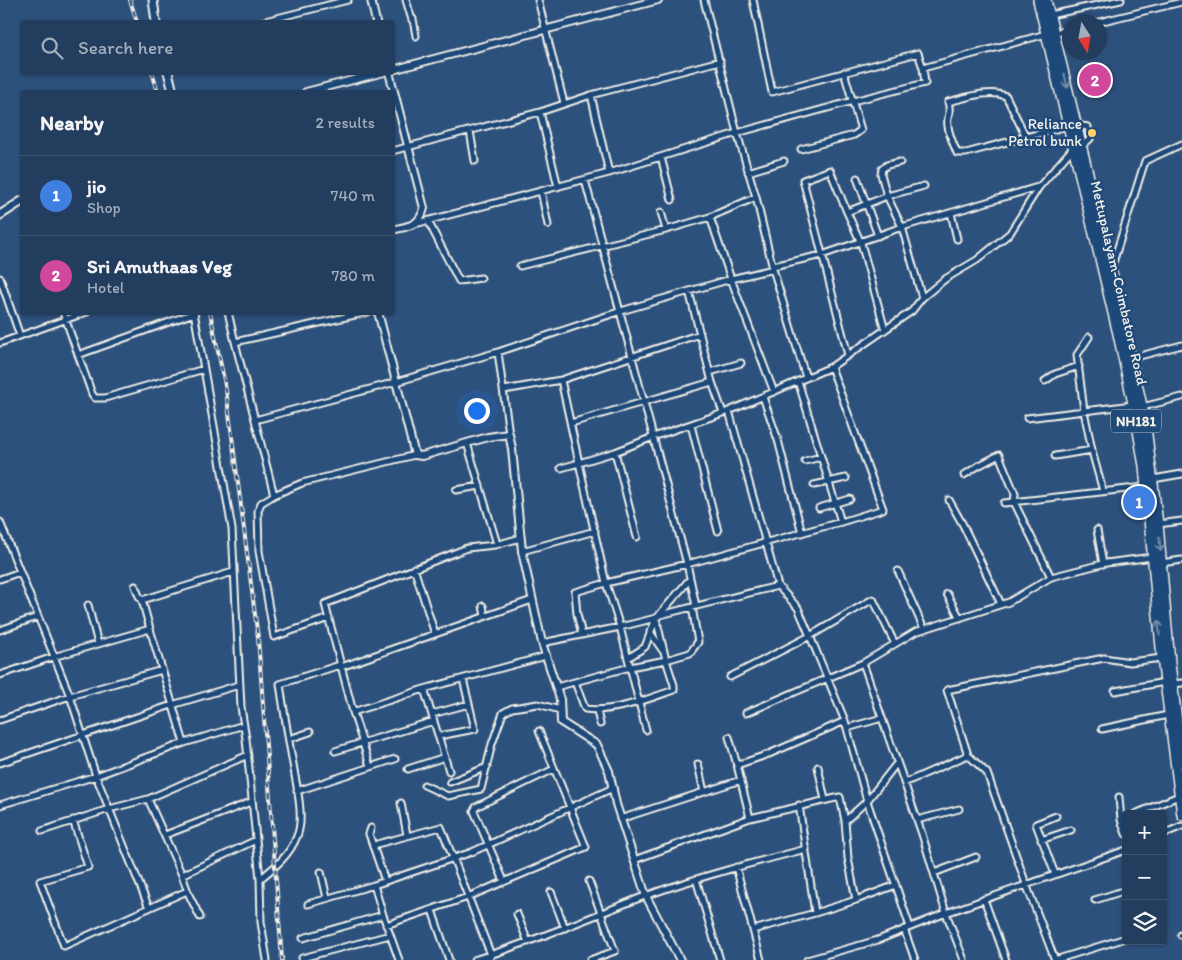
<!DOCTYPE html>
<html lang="en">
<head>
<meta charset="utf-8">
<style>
  :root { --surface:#223d5e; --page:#2a4464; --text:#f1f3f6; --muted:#a2aebc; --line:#3f5673; --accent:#95b2f1 }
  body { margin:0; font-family:Itim,sans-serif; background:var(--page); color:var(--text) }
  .controls { position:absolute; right:15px; bottom:15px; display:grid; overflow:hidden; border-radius:5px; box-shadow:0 1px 4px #0004 }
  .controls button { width:45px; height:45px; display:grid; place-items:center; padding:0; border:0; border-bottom:1px solid var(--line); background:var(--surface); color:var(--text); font:25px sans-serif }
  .compass { position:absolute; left:1062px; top:15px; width:45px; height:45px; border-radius:50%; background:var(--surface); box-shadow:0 1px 4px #0004; rotate:169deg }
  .you { position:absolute; left:476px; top:410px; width:18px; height:18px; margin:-12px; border:4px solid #fff; border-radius:50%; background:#1a73e8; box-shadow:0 0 0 8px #1a73e833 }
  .badge { display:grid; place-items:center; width:32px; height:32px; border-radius:50%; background:var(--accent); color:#fff; font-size:16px; font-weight:700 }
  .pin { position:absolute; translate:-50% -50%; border:2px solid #fff; box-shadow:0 1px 5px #0006 }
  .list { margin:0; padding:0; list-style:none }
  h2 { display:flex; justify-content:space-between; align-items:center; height:65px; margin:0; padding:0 20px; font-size:21px }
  h2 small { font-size:16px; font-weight:400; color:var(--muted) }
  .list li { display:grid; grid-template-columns:32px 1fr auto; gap:15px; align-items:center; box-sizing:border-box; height:80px; padding:0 20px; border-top:1px solid var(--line) }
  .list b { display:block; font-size:19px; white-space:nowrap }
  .list p { margin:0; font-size:16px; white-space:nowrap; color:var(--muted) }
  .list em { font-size:16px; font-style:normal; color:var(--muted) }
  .icon { flex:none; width:28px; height:28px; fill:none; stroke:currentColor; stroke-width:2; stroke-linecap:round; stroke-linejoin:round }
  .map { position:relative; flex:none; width:1182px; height:960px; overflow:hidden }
  .search { position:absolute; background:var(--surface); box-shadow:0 1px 4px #0004; left:20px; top:20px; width:375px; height:55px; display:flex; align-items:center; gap:12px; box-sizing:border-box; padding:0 18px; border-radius:5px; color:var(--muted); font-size:19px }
  .panel { position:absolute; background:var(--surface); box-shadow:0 1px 4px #0004; left:20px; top:90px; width:375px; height:225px; border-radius:5px }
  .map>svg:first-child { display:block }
</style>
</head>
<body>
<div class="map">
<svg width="1182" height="960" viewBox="0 0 1182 960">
  <rect width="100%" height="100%" fill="#2d517d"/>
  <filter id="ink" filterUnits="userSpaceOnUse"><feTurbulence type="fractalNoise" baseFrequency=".02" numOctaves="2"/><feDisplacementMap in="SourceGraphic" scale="10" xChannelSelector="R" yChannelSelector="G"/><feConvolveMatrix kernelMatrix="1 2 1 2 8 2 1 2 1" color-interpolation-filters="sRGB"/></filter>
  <g filter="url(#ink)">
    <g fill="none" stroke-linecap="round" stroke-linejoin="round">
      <!-- minor casing -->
      <g stroke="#f4f1e8" stroke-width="9">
        <path id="minor" d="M406,0L412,20L413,19L416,36
          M538,0L564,103
          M1050,15L1121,0
          M261,22L348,0
          M1099,22L1182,2
          M1056,33L1070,30
          M923,68L1046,34
          M591,95L609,173
          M540,112L558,187
          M1076,125L1088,127L1090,139L1081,147
          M470,131L475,161
          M1026,137L1006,96C989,89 965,98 948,102C952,113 946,116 948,126C949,135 953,143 957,153H966L1067,126
          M801,149L854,135L861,130L844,72
          M392,151L540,112L591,95L720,61
          M661,157L672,200
          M900,162L887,165L882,169L881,174L887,196L924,186
          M748,172L784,161
          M857,178L878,236
          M585,180L687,564L841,522L883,509L831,367L912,311L922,298L945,279L977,260L1010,233L1039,187L1073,148
          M541,191L548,225
          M661,212L666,230
          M847,212L887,196L902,227L922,298
          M951,213L957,239
          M710,217L731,279L774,392
          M428,221L459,281L481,278
          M415,224L609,173L737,133L704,0
          M520,266L666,230L710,217L756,197
          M773,266L822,255L902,227L1038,187
          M1112,266L1145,161L1182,144
          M773,269L806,378
          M0,278L20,336
          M689,291L712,382L723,413
          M63,312L92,394L95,398H105L204,369
          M194,312L232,529L241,707L246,739L260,879L261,922L267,960
          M228,312L235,342
          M368,312L235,342L255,420L396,382L498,352L621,311L731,279L773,269L756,197L737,133L853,101L925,83L923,68L918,53L772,92L753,0
          M1089,337L1077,355L1084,411L1093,455L1103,491
          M0,343L87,312
          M498,352L509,434
          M78,355L194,313
          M848,355L803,180L830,170L847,212L861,243L885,330
          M1132,358L1182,345
          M710,372L741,363
          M561,380L579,463L561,468
          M798,381L841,522
          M1045,381L1055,374L1079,366
          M504,390L561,380L700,334
          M763,397L778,440L802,533
          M1142,407L1182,397
          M729,411L778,586L798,608L810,636L873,599L895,644
          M1027,418L1133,405
          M255,420L274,495L302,483L415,455
          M571,423L712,382
          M691,425L718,531
          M467,443L497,544
          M615,452L637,537
          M1055,456L1092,450
          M805,461L821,457
          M964,475L978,466L999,455L1015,494L1014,502L1051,577
          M1153,479L1182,474
          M814,485L846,478
          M456,490L480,486
          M274,495L261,503L258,511L259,551L274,637L329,618
          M949,500L963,525L1001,604
          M1004,503L1145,487
          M819,508L850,499
          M0,522L70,696L96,776L149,908
          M1158,524L1182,521
          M1097,530L1103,564
          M521,538L495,545L467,548L325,604L353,712L424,689L546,656
          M522,551L595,531
          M1161,563L1182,560
          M414,568L435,634
          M898,571L924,629
          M0,579L20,572
          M135,586L139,596L142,600L150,629
          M947,594L960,618
          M142,600L233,572
          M88,605L98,644
          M483,606L485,616
          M696,606L687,564L606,583L579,463L615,452L653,437L729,411L831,367
          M660,614L690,579
          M0,630L37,617
          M650,632L663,651
          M582,635L577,614L575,592L606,583L620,627L646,730
          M542,643L620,627L656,618L660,615L778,586
          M628,658L645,647L656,618
          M341,667L532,600
          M0,675L53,657L150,629L184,743
          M730,677L810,636L845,721L769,754L737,765L750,818L840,797L845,821L867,801L897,763
          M575,682L585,709C613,713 648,699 674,690V685L666,660L656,618
          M1173,684L1182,683
          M556,687L630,667L666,660L690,653L698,642L692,607
          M424,689L449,771
          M1115,691L1165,682
          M597,711L600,724
          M353,712L370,766
          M746,713L863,663
          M432,714L469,704
          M0,720L70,696L162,670
          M845,721L867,801L910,927
          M847,728L882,718
          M1102,729L1168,715
          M439,736L475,729L463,679
          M729,737L737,765
          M289,739L310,732
          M335,751L434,721
          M0,763L172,705L239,685
          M698,764L704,792
          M818,767L825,800
          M408,769L445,757
          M450,782L487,767
          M904,783L968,755
          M424,785L448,796L481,789L492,744L503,713L512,708L538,704L560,710
          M297,791L395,759
          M1119,797L1121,820
          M148,799L248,755
          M401,803L407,835
          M0,805L96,776L184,743L244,725
          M799,805L815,913
          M1135,814L1179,796
          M1126,818L1121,820L1126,834
          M620,819L741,780
          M73,820L88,867L40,881L64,946L187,891
          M917,820L959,809
          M371,828L369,834L385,881
          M42,831L109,809L148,799L182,875L256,840
          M1163,834L1182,826
          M165,835L251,802
          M1041,840L1071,830
          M373,847L377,844L441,827L491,955L489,960
          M634,860L750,818
          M736,867L753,930
          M321,872L327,898
          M934,873L976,857
          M1055,874L1036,824L1056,816
          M182,875L189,895L200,917
          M260,879C275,867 290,855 297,836C305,818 296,784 293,764C288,737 284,711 280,684L340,665
          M696,879L720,960
          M504,881L474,811L476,807L554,769
          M589,881L615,951L590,960
          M551,892L565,928
          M984,899L1006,960
          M856,900L896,885
          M1095,900L1126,890
          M308,904L374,885
          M432,910L449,960
          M517,914L528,942
          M386,925L468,897L586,847L539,731
          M904,929L915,960
          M1181,935H1182
          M303,938L383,915
          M302,958L390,935
          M399,960L383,915L374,885L472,852L613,788
          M474,960C533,942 588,918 645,896C698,877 752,863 806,849
          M761,960L753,930L815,913L856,900L848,858L845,821
          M807,960L878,940L946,913L1126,850
          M964,960L946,913L922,834L863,663L915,632L1009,602L1051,577L1106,563L1153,557
          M1055,960L1026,884L987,773L968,755L947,690L1104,658L1130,662L1162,658
          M1055,960L1126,938"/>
      </g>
      <!-- tertiary casing -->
      <g stroke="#f4f1e8" stroke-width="10">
        <path id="tertiary" d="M371,0L376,22
          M392,70L658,0
          M389,72L424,208C420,226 409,226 392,230
          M306,92L384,72
          M378,312L415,455L422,456L488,437L509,434L512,449L522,551L542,643L560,699L561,722L597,745L609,771L616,804L646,896L680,960"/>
      </g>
      <!-- secondary casing -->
      <g stroke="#f4f1e8" stroke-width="11">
        <path id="secondary" d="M153,0L156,22
          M168,72L173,92
          M0,215L22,201"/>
      </g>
      <!-- trunk casing -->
      <g stroke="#f4f1e8" stroke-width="12">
        <path id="trunk" d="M1038,0L1118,334L1135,413L1144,466L1162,658L1182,815
          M1046,0L1111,268L1145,419L1158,524L1170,663L1182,763"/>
      </g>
      <!-- minor -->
      <use href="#minor" stroke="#1f4a7a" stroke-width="5"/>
      <!-- tertiary -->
      <use href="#tertiary" stroke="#1f4a7a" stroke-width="6"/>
      <!-- secondary -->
      <use href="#secondary" stroke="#1f4a7a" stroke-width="7"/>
      <!-- trunk -->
      <use href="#trunk" stroke="#1f4a7a" stroke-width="9"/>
      <!-- rail casing -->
      <g stroke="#f4f1e8" stroke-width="4">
        <path id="rail" d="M130,0L137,22
          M152,72L158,92
          M210,312L226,390L258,638L282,960"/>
      </g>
      <!-- rail -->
      <use href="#rail" stroke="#1f4a7a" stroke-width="2" stroke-dasharray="5.5" stroke-linecap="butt"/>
    </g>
    <!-- one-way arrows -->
    <defs><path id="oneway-shaft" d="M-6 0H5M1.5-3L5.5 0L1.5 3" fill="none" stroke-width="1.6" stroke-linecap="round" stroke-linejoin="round" transform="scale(1.25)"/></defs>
    <g stroke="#748da6">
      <use href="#oneway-shaft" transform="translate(1066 81) rotate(78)"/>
      <use href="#oneway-shaft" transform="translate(1160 544) rotate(85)"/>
      <use href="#oneway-shaft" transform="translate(1159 628) rotate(-95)"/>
    </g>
  </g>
  <!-- markers -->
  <circle fill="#ffd166" stroke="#1f4a7a" stroke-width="2" cx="1092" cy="133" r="5"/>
  <g text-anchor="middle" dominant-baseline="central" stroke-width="5" stroke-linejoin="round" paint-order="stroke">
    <!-- shield labels -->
    <rect fill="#1f4a7a" stroke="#b4bfc7" stroke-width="1" x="1111" y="409.5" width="50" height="23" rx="4"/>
    <g font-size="14" font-weight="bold" fill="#f4f1e8">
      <text x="1136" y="421">NH181</text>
    </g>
    <!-- poi labels -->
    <g font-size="15" fill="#f4f1e8" stroke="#1f4a7a" text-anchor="end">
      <text x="1082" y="124">Reliance<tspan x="1082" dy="17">Petrol bunk</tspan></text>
    </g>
    <!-- street labels -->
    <g font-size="15" fill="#f4f1e8" stroke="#1f4a7a">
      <text transform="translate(1119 283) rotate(77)">Mettupalayam-Coimbatore Road</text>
    </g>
  </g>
</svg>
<div class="controls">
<button>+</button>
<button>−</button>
<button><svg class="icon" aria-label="layers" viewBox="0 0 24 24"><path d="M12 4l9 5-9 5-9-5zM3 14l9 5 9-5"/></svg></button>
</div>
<svg class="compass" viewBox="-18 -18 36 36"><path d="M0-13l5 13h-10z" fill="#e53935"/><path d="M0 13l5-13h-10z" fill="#a2aebc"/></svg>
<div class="you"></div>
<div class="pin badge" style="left:1139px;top:502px;background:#3f7fe0">1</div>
<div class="pin badge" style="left:1095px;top:80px;background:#d1479c">2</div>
<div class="search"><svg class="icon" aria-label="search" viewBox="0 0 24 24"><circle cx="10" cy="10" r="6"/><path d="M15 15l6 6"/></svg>Search here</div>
<section class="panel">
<h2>Nearby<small>2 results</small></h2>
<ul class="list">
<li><span class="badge" style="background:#3f7fe0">1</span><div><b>jio</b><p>Shop</p></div><em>740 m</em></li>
<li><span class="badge" style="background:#d1479c">2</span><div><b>Sri Amuthaas Veg</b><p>Hotel</p></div><em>780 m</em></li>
</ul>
</section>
</div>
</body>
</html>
